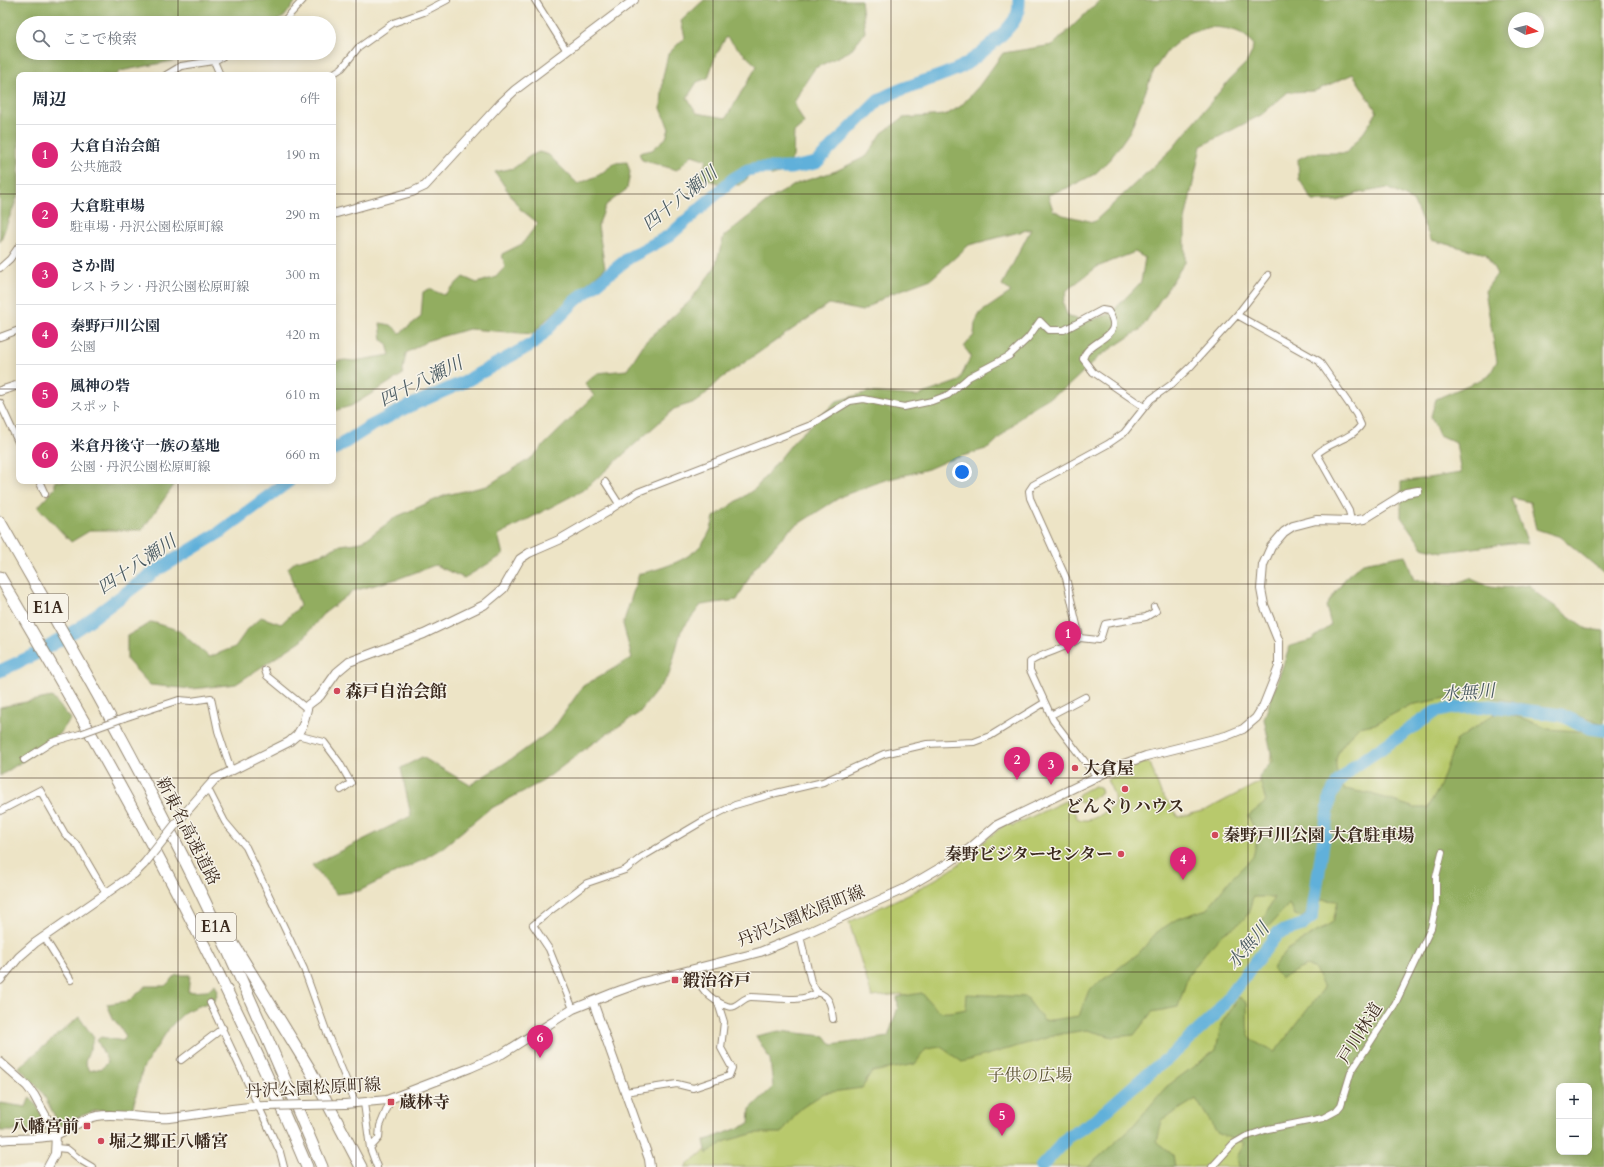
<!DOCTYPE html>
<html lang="ja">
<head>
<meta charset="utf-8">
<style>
  :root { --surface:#fff; --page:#f2f2f3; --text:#1f2937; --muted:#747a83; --line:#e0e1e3; --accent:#db2777 }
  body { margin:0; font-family:Cardo,"Noto Serif JP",serif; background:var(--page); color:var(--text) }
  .controls { position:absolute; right:12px; bottom:12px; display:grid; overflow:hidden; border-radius:8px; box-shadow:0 2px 10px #0003 }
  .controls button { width:36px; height:36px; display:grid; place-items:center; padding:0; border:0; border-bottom:1px solid var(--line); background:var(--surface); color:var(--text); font:20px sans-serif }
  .compass { position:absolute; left:1508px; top:12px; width:36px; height:36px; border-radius:50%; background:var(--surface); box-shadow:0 2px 10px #0003; rotate:97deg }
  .you { position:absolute; left:962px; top:472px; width:14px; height:14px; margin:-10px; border:3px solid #fff; border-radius:50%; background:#1a73e8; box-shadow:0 0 0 6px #1a73e833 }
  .badge { display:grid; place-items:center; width:26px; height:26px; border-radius:50%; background:var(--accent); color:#fff; font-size:13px; font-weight:700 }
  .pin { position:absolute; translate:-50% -33px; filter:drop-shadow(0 1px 2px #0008) }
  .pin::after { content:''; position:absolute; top:21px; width:14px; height:12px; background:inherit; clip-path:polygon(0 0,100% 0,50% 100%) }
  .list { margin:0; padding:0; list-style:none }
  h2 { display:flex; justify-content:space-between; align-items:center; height:52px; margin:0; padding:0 16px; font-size:17px }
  h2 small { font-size:13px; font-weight:400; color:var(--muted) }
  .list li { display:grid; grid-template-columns:26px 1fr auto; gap:12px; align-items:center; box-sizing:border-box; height:60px; padding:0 16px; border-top:1px solid var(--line) }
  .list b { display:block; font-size:15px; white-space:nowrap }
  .list p { margin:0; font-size:13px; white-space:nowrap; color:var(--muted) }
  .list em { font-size:13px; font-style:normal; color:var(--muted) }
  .icon { flex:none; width:22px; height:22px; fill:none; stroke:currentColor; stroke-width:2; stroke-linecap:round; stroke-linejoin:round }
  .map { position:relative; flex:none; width:1604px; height:1167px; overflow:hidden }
  .search { position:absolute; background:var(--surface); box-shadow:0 2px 10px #0003; left:16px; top:16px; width:320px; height:44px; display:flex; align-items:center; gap:10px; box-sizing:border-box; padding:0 14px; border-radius:22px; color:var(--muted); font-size:15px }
  .panel { position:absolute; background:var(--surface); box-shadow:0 2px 10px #0003; left:16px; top:72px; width:320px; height:412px; border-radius:8px }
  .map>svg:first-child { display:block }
</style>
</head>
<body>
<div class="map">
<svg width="1604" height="1167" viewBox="0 0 1604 1167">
  <rect width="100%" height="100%" fill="#f7f3e8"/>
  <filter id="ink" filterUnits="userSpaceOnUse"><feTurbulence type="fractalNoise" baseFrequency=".025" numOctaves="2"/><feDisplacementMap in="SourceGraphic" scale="8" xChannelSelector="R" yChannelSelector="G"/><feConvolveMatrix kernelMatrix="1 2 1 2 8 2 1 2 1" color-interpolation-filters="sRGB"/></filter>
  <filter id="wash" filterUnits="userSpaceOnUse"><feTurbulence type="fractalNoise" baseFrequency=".012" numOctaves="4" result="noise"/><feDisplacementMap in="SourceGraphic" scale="16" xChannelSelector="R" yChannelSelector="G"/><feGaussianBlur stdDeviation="0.9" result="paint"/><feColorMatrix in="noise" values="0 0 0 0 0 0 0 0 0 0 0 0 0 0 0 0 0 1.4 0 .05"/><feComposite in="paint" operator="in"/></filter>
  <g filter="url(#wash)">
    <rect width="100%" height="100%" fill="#ede4c6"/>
    <!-- green -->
    <path fill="#b8c96c" stroke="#7a7a45" d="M1604,642V768L1457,1167H685L703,1152L746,1130L893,1042L902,1005V994L872,997L849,922L921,888L949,871L975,853L973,850L1009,821L1012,826L1065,801L1071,806L1077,818C1089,825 1102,813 1112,808C1118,798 1111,789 1107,780L1143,763H1150L1160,791L1178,817L1206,810L1258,783C1283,763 1263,726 1270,700C1271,695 1274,691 1276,686Z
      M1094,786L1100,787L1102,793L1083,803L1079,802L1077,799L1079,794Z"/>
    <!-- forest -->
    <path fill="#92ad60" stroke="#666c3f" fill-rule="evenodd" d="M0,0H297L284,17L273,23H23V53H214L120,71L117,75H19V193L0,242Z
      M704,0H861L865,32L850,51L815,68L801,89L794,103L804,123L794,132L793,157L782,173L772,176L761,165L753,164L748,178L740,185L721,184L699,177L707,160L692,155L677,170L642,160L639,153L652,150L666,138L669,129L661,108L663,77L668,54L685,37L681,21ZM726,37L757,66L726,118L697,113L687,98L697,82L708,78L715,57Z
      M1100,0H1604V573L1561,537L1536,529L1530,502L1511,498L1528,544L1511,543L1443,552L1422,547L1401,517V482L1461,473L1456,443L1439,435L1431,416L1436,399L1489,376L1497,361L1485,291L1497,274L1486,254L1431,240L1413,201L1388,188L1359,193L1338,201H1313L1299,179L1298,159L1311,153H1346L1364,132L1377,112L1353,74L1315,91L1288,92L1261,115L1201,146L1185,220V262L1141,329L1101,355L1067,387L1028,410L989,448L946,461L928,469L882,481L842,496L789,530L753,570L737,600L701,605L681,631L669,675L639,713L593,743L543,781L488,810L442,848L422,860L359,891L336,894L312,865L411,816L401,768L422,757L470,785L516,756L553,729L583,686L632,658L623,624L639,574C672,566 708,555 714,517L756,488L795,440L837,401L868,392L917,396L959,381L971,356L964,347L974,335L975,323L980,313L1011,292L1002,285L1031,229L969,245L931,279L890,294L862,311L829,304L722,378L698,401L674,409L585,489L498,535L503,555L464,578L435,565L400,578L353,591L322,615L302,640L236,684L192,689L150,685L127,660V636L152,622L178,630L209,657L235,647L247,630L261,617L281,624L300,606L288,568L296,561L321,554L341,545L362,542L396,517L446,495L487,486L531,458L594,396L585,383L598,373L627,370L645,342L690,301L715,267L724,236L772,198L798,183L836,171L867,156L882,133L903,118L946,115L961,106L979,86L1003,53L1053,45ZM1514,18H1538V42H1514ZM1210,27C1227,28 1242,29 1253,44L1252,52L1247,62L1230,79L1173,148L1094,222L1063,215L1053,210L1048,195L1067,188L1095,174L1111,158L1130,131L1154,70L1167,51L1188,33ZM1135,252L1145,258L1141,282L1110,314L1088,321L1068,317L1063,303L1067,290L1097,267Z
      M539,152L549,155L578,184L599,175L615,163L627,162L630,172L627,189L606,205L598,226L605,268L546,320L533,334L469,329L429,340L406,353L402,375L351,406L333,411V362L345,360L354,361L390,355L387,344L382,340L380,323L391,325L400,333L421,317L423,292L429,289L444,295L463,277L477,283L496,277L505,267L502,254L522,244L538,223L520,209L495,172L514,168L530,156Z
      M55,481H75V483L86,485C93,480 99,480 107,485L117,481H177L142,530H91L71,542L38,507L55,488Z
      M1405,555L1414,580L1452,585L1470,578C1489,589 1508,589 1529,585L1536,593L1587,629L1604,631V724L1575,715L1472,693L1410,705L1375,724L1358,727C1337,751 1328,758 1344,789L1372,794L1415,808H1428L1440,786L1456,741L1498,711L1522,718L1548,729L1604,733V1167H1239L1237,1157L1245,1143L1218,1134L1196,1099L1162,1120L1157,1142L1173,1155L1175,1167H1088L1132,1127L1166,1087L1216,1050L1221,1024L1239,997L1247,1003C1248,1037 1242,1037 1275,1052L1324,988L1314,968L1306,966L1281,978L1272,969L1287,950L1333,922L1338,901L1322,900L1302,917L1295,915L1289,904L1267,928L1261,931L1262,921L1274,897H1253L1248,914L1240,923L1223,934L1205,953L1188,976L1178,1007L1152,1012L1134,1035L1113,1037L1087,1030L1060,1034L962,1062L941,1047L926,1049L915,1064L872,1072L862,1088L824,1093L800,1109L782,1133H755L726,1141L707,1154L704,1141L749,1124L750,1109L773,1087L770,1059L756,1036L779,1031L825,1036L832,1045L888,1037L898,1007L897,997L922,993C940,1014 938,1015 966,1009L967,994L1026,997L1044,1021L1079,1016L1089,990L1139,953L1157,932L1177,919L1207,909L1231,879L1253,857L1258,835L1248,816L1266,802L1259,776L1273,761L1264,719L1290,646L1311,640L1331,625L1326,606L1348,575L1363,563ZM1559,1086H1589V1152H1559Z
      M52,697L71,719L53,741L0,776V707Z
      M176,975H190L188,992L207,991L215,984L218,991L215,1000L186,1011L170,1027L143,1068L132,1111L97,1110L75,1118L60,1126L42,1092L19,1067L79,1017L94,1038L85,1062L89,1071L102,1068L108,1062L97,1040L101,1037L123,1041L126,1036L113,1018L107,1004L129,1001L146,986H165Z
      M30,1097L36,1104L47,1126L44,1131H0V1103L26,1107Z"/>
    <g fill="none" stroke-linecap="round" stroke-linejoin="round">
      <!-- river -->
      <path stroke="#60b0da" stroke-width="13" d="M333,450L369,427L405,408L464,382L534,343L575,301L630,257L669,236L733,179L748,170L757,168H791L816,163L879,100C904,85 935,80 961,67C975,59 1011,30 1017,15C1019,11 1019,4 1019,0
        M0,671L40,652L79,628L154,572L219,533L289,481
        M1041,1167L1069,1136L1094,1121L1145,1076L1171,1056L1214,1016L1278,933L1302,925L1312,917L1330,797L1338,782L1355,766L1435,712L1453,708L1491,706L1561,715L1590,728L1604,730"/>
    </g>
  </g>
  <g filter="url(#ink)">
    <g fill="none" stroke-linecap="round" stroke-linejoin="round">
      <!-- street casing -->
      <g stroke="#948772" stroke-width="8">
        <path id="street" d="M535,0L567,51
          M282,23L303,0
          M214,61L220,75
          M166,75L181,66L214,61L229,53
          M331,75L342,68L358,48L393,23L424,12L447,0
          M0,268L10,259L19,246
          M1237,315L1268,275
          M0,337L19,330
          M0,403L19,444
          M39,481L45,494
          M605,482L619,504
          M607,512L638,492L811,425L850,401L864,399L904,407L932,401L948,395L969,377L1009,356L1028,338L1040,321L1049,330H1064L1102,310L1108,311C1127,339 1088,338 1083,359L1093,372L1144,407
          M1080,638L1066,578L1030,498L1029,491L1033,485L1108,444L1124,433L1151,399L1172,384L1191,366L1237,315L1319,361L1356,414L1361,425C1352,439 1329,442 1317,454L1349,511L1351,521
          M265,670L267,676L306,708
          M1051,715L1085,697
          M124,718L179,700L191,701L211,698L218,731L231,770
          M297,735L324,742L339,762L351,783L341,790
          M24,760L52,742L80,734
          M1098,776L1092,771L1053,720L1030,670V662C1046,651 1065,650 1080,638L1098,640L1101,637L1105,624L1146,617L1156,611L1154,607
          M207,787L225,822L246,847L304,969L327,1033L356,1104
          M0,811L40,790L65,834L78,846L106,894
          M800,936L811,982L817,992C831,997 831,1006 833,1019
          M44,937L71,980
          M695,969C697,987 710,1000 727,1006C737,1010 742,997 751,997C767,997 806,1004 817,992
          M210,1003L280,1152L284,1167
          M573,1009L549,949L533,925L554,908L587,883L625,870L642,857L703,821L735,805L776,793L823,782L884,754L927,744L974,742L990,736L1044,703
          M181,1060L223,1028
          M625,1092L677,1084L693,1088L729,1076L732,1068L721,1048L724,1022L717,1000
          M364,1103L370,1148L377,1167
          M56,1148L67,1149L82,1161L92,1167
          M370,1148L379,1138L380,1126L391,1099
          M1212,1167L1233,1144L1245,1137L1268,1129L1323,1118L1336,1111L1341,1105L1351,1072L1395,1004L1431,928L1436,905V877L1442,852"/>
      </g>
      <!-- secondary casing -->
      <g stroke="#948772" stroke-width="10">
        <path id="secondary" d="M333,214L412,192L425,186L500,104L515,90L634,0
          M0,391L19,385
          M179,820L215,779L289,742L297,735L303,725L308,705L320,696L337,672L349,662L424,634L484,605L503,589L520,559L529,553L559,540L607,512
          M0,980L19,957L35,943L134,874L144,864
          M593,1002L649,1159L650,1167
          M0,1062L27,1086L34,1095L56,1135L55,1154L48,1167
          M345,1104L387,1100L470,1068L502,1054L573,1009L613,993L643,982L760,952L800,936L904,889L950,862L970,848L997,825L1121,765L1146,756L1226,736L1243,729L1256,718L1263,707L1279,667V642L1264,605L1261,589L1263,565L1271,547L1284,532L1293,526L1316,520L1351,521L1364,519L1406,493L1418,491
          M0,1140C18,1137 37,1141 55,1135C69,1130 81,1119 97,1116C119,1112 146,1120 170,1118C203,1115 234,1106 267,1106"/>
      </g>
      <!-- highway casing -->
      <g stroke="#948772" stroke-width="13">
        <path id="highway" d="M0,522C60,628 122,734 176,843C230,949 276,1058 322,1167
          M0,577C113,768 221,962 307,1167
          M223,927L309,1068L361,1167"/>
      </g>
      <!-- street -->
      <use href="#street" stroke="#fff" stroke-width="6"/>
      <!-- secondary -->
      <use href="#secondary" stroke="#fff" stroke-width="8"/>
      <!-- highway -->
      <use href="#highway" stroke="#fff" stroke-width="11"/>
      <!-- street-bridge casing -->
      <g stroke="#948772" stroke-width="8" stroke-linecap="butt">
        <path id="street-bridge" d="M80,734L124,718"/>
      </g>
      <!-- secondary-bridge casing -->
      <g stroke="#948772" stroke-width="10" stroke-linecap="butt">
        <path id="secondary-bridge" d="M144,864L179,820
          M267,1106L345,1104"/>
      </g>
      <!-- street-bridge -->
      <use href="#street-bridge" stroke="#fff" stroke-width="6"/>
      <!-- secondary-bridge -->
      <use href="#secondary-bridge" stroke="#fff" stroke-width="8"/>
    </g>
  </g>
  <!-- grid -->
  <path fill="none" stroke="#3b2a1e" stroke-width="1" stroke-opacity="0.55" d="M178,0V23M356,0V1167M535,0V1167M713,0V1167M891,0V1167M1069,0V1167M1248,0V1167M1426,0V1167M178,53V75M0,194H19M333,194H1604M0,389H19M333,389H1604M178,481V1167M0,584H1604M0,778H1604M0,972H1604"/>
  <!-- markers -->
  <g fill="#d1495b" stroke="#f7f3e8" stroke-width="1.5">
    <circle cx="337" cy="691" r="4"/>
    <circle cx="1075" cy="768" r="4"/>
    <circle cx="1125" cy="789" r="4"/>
    <circle cx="1215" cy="835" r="4"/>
    <circle cx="1121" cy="854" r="4"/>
    <rect x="671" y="976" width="8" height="8" rx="2"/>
    <rect x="387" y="1098" width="8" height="8" rx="2"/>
    <rect x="83" y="1122" width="8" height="8" rx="2"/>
    <circle cx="101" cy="1141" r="4"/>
  </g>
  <g text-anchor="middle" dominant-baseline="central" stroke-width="3" stroke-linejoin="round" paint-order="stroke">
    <!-- shield labels -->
    <g fill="#f7f3e8" stroke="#73665b" stroke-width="1">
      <rect x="28" y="594" width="40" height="28" rx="3"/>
      <rect x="196" y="913" width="40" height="28" rx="3"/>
    </g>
    <g font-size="16" font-weight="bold" fill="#3b2a1e">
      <text x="48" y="608">E1A</text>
      <text x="216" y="927">E1A</text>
    </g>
    <!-- poi labels -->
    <g font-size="17" font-weight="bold" fill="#3b2a1e" stroke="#f7f3e8" text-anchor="start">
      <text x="345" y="691">森戸自治会館</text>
      <text x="1083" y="768">大倉屋</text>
      <text x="1125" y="806" text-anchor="middle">どんぐりハウス</text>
      <text x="1223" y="835">秦野戸川公園 大倉駐車場</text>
      <text x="1113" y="854" text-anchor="end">秦野ビジターセンター</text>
      <text x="683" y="980">鍛治谷戸</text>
      <text x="399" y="1102">蔵林寺</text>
      <text x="79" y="1126" text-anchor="end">八幡宮前</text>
      <text x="109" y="1141">堀之郷正八幡宮</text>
    </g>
    <!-- street labels -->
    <g font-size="17" fill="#3b2a1e" stroke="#f7f3e8">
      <text transform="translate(188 831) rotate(63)">新東名高速道路</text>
      <text transform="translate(801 916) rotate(-22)">丹沢公園松原町線</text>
      <text transform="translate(1360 1033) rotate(-58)">戸川林道</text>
      <text transform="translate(313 1088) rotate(-3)">丹沢公園松原町線</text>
    </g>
    <!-- park labels -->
    <g font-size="17" fill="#5a5232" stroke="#f7f3e8">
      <text x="1030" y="1075">子供の広場</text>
    </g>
    <!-- water labels -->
    <g font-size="18" font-style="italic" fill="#485960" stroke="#f7f3e8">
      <text transform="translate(680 199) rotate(-39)">四十八瀬川</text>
      <text transform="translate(421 382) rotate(-26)">四十八瀬川</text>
      <text transform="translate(137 565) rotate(-34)">四十八瀬川</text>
      <text transform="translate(1468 693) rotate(-4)">水無川</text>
      <text transform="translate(1248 946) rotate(-49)">水無川</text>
    </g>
  </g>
</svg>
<div class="controls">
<button>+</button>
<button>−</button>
</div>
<svg class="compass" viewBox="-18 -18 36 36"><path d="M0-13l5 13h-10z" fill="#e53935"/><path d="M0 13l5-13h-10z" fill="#747a83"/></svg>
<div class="you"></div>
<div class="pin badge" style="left:1068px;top:654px">1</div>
<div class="pin badge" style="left:1017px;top:780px">2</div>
<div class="pin badge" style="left:1051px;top:785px">3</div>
<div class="pin badge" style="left:1183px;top:880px">4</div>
<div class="pin badge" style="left:1002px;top:1136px">5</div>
<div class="pin badge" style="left:540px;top:1058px">6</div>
<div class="search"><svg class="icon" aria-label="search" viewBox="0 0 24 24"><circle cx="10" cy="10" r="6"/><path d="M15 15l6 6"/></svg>ここで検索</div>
<section class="panel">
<h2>周辺<small>6件</small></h2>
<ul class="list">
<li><span class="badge">1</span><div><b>大倉自治会館</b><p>公共施設</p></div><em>190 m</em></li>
<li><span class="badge">2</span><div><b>大倉駐車場</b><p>駐車場 · 丹沢公園松原町線</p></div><em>290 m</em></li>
<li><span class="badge">3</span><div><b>さか間</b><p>レストラン · 丹沢公園松原町線</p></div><em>300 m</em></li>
<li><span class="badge">4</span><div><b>秦野戸川公園</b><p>公園</p></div><em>420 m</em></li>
<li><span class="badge">5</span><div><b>風神の砦</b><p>スポット</p></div><em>610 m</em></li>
<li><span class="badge">6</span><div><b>米倉丹後守一族の墓地</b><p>公園 · 丹沢公園松原町線</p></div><em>660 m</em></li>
</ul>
</section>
</div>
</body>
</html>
